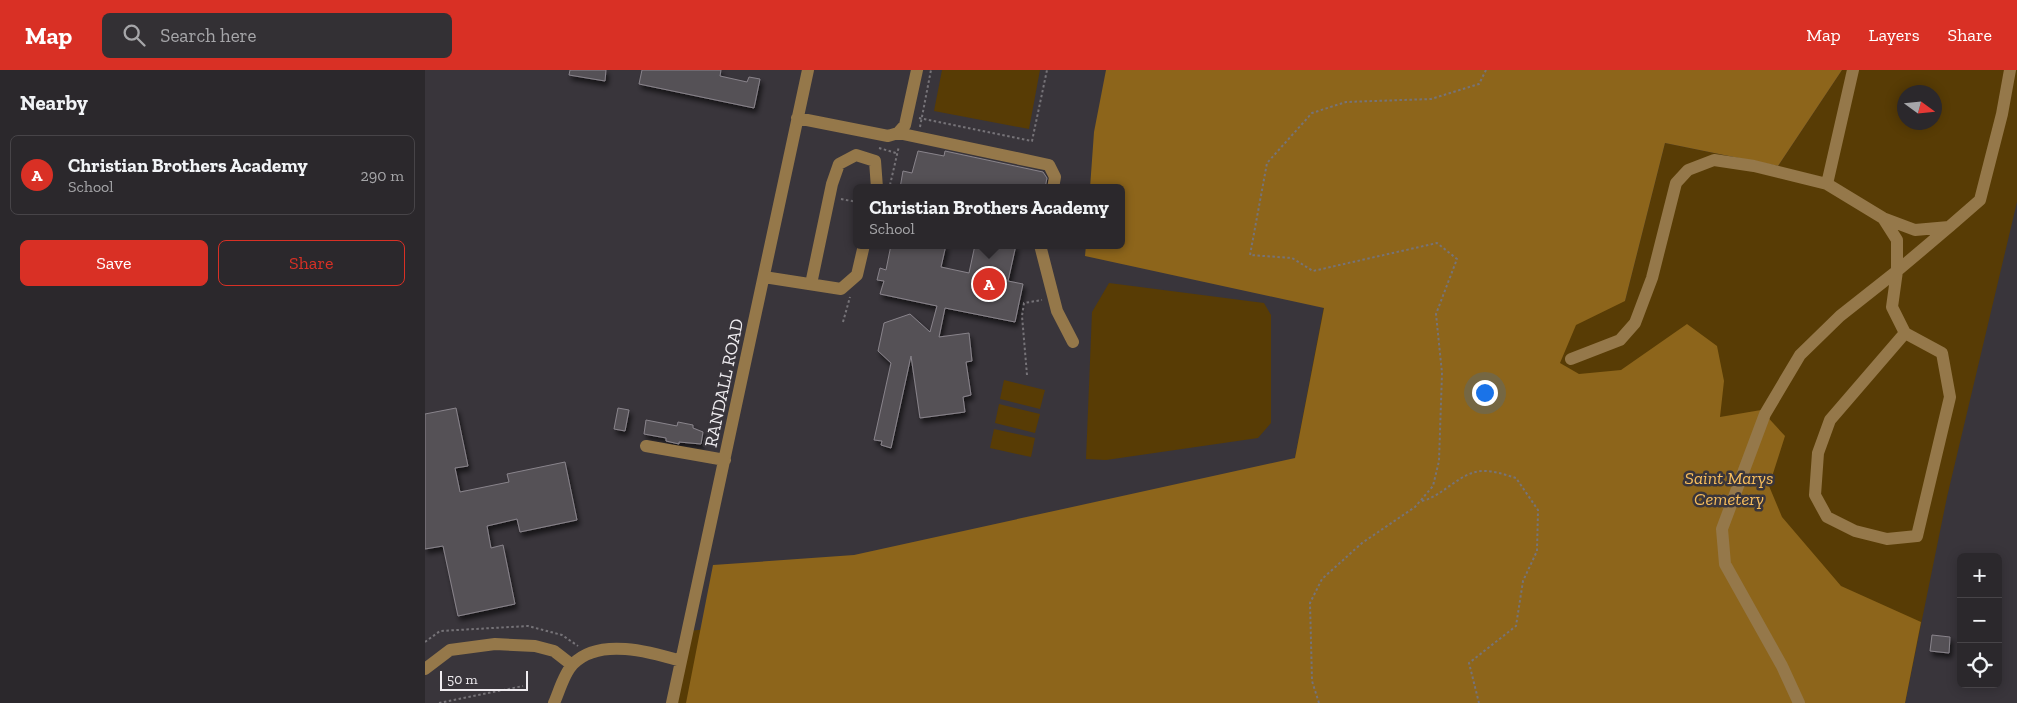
<!DOCTYPE html>
<html lang="en">
<head>
<meta charset="utf-8">
<style>
  :root { --surface:#2b282c; --page:#333034; --text:#f1f3f6; --muted:#a6a6a9; --line:#474448; --accent:#d93025 }
  body { margin:0; font-family:"Zilla Slab",serif; background:var(--page); color:var(--text) }
  .controls { position:absolute; right:15px; bottom:15px; display:grid; overflow:hidden; border-radius:8px; box-shadow:0 2px 12px #0003 }
  .controls button { width:45px; height:45px; display:grid; place-items:center; padding:0; border:0; border-bottom:1px solid var(--line); background:var(--surface); color:var(--text); font:25px sans-serif }
  .compass { position:absolute; left:1472px; top:15px; width:45px; height:45px; border-radius:50%; background:var(--surface); box-shadow:0 2px 12px #0003; rotate:105deg }
  .scale { position:absolute; left:15px; bottom:12px; width:88px; box-sizing:border-box; padding-left:5px; border:2px solid #efecf0; border-top:0; font-size:14px; line-height:18px; white-space:nowrap; color:#efecf0; -webkit-text-stroke:4px #39353b; paint-order:stroke }
  .you { position:absolute; left:1059px; top:322px; width:18px; height:18px; margin:-12px; border:4px solid #fff; border-radius:50%; background:#1a73e8; box-shadow:0 0 0 8px #1a73e833 }
  .badge { display:grid; place-items:center; width:32px; height:32px; border-radius:50%; background:var(--accent); color:#fff; font-size:16px; font-weight:700 }
  .pin { position:absolute; translate:-50% -50%; border:2px solid #fff; box-shadow:0 1px 5px #0006 }
  .popup { position:absolute; left:428px; top:114px; width:272px; height:65px; box-sizing:border-box; display:grid; place-content:center; border-radius:8px; background:var(--surface); filter:drop-shadow(0 1px 4px #0005); font-size:16px; white-space:nowrap; color:var(--muted) }
  .popup b { font-size:19px; color:var(--text) }
  .popup::after { content:''; position:absolute; left:50%; top:100%; margin-left:-10px; border:10px solid transparent; border-top-color:var(--surface) }
  .list { margin:0; padding:0; list-style:none }
  h2 { display:flex; justify-content:space-between; align-items:center; height:65px; margin:0; padding:0 20px; font-size:21px }
  h2 small { font-size:16px; font-weight:400; color:var(--muted) }
  .list li { display:grid; grid-template-columns:32px 1fr auto; gap:15px; align-items:center; box-sizing:border-box; height:80px; margin:0 10px 10px; padding:0 10px; border:1px solid var(--line); border-radius:8px }
  .list b { display:block; font-size:19px; white-space:nowrap }
  .list p { margin:0; font-size:16px; white-space:nowrap; color:var(--muted) }
  .list em { font-size:16px; font-style:normal; color:var(--muted) }
  .actions { display:flex; gap:10px; padding:15px 20px }
  .actions a { flex:1; padding:11px 0; border:1px solid var(--accent); border-radius:8px; text-align:center; font-size:18px; color:var(--accent) }
  .actions .main { background:var(--accent); color:#fff }
  .icon { flex:none; width:28px; height:28px; fill:none; stroke:currentColor; stroke-width:2; stroke-linecap:round; stroke-linejoin:round }
  .map { position:relative; flex:none; width:1592px; height:633px; overflow:hidden }
  header { display:flex; align-items:center; gap:30px; box-sizing:border-box; height:70px; padding:0 25px; background:var(--accent); color:#fff }
  header strong { font-size:24px }
  nav { display:flex; gap:28px; margin-inline-start:auto; font-size:18px }
  .search { width:350px; height:45px; background:var(--page); display:flex; align-items:center; gap:12px; box-sizing:border-box; padding:0 18px; border-radius:8px; color:var(--muted); font-size:19px }
  main { display:flex }
  aside { flex:1; background:var(--surface) }
  .map>svg:first-child { display:block }
</style>
</head>
<body>
<header>
<strong>Map</strong>
<div class="search"><svg class="icon" aria-label="search" viewBox="0 0 24 24"><circle cx="10" cy="10" r="6"/><path d="M15 15l6 6"/></svg>Search here</div>
<nav><a>Map</a><a>Layers</a><a>Share</a></nav>
</header>
<main>
<aside>
<h2>Nearby<small></small></h2>
<ul class="list">
<li><span class="badge">A</span><div><b>Christian Brothers Academy</b><p>School</p></div><em>290 m</em></li>
</ul>
<div class="actions"><a class="main">Save</a><a>Share</a></div>
</aside>
<div class="map">
<svg width="1592" height="633" viewBox="0 0 1592 633">
  <defs>
    <filter id="shadow"><feDropShadow dx="2.5" dy="4.5" stdDeviation="2.5" flood-color="#0009"/></filter>
  </defs>
  <rect width="100%" height="100%" fill="#39353b"/>
  <!-- green -->
  <path fill="#583c05" fill-rule="evenodd" d="M517,0H615L604,59L509,41Z
    M1417,0H1592V132L1522,427L1480,633H247L263,561L848,503L903,215L1200,231L1240,73L1353,96ZM1480,22H1510V52H1480Z
    M684,213L839,233L846,245V353L833,368L681,390L661,389L667,242Z
    M579,310L620,320L615,339L575,329Z
    M574,334L615,344L610,363L570,353Z
    M569,359L610,368L606,387L565,378Z"/>
  <!-- forest -->
  <path fill="#8d651b" d="M681,0H1417L1353,96L1240,73L1200,231L1151,255L1135,293L1154,304L1196,300L1262,254L1292,276L1299,311L1295,347L1336,340L1360,366L1344,416L1357,447L1416,516L1496,552L1480,633H261L288,495L429,485L870,388L899,238L660,186L661,175H696V118H665L669,62Z"/>
  <!-- building -->
  <path fill="#555157" stroke="#89848b" filter="url(#shadow)" d="M145,0H181L180,11L144,5Z
    M217,0H296L295,6L322,12L324,7L335,9L329,38L214,14Z
    M493,81L519,86L520,81L618,102L622,108L620,118H475L478,101L487,103Z
    M466,175H521L516,197L544,203L550,175H591L583,211L598,214L590,252L520,238L514,267L544,263L547,291L541,292L546,325L538,327L540,342L495,348L486,286L466,378L456,375L457,371L449,370L466,293L453,281L459,253L485,244L505,262L512,236L455,224L459,211L452,210L455,198L461,200Z
    M31,338L43,396L30,398L35,422L84,412L82,404L140,392L152,450L95,462L92,449L62,456L66,478L78,475L90,534L33,546L18,476L0,479V344Z
    M193,338L204,340L200,361L189,359Z
    M221,350L252,356L253,352L268,355V358L278,362L276,374L254,372V374L241,371V368L219,364Z
    M1507,565L1525,567L1524,583L1505,581Z"/>
  <g fill="none" stroke-linecap="round" stroke-linejoin="round">
    <!-- path -->
    <path stroke="#767378" stroke-width="2" stroke-dasharray="2.5 2.5" stroke-linecap="butt" d="M494,48L607,71L622,0
      M495,57L506,0
      M454,78L471,83
      M465,115L474,76
      M416,129L432,132
      M418,252L425,227
      M602,305L597,246L599,233L617,230
      M997,431C1019,426 1036,400 1060,401C1070,401 1081,405 1091,408L1113,440L1112,481L1098,511L1091,556L1044,593L1054,633
      M0,572L15,561L103,556L137,565L153,576
      M14,633L98,616
      M894,633L887,611L885,533L897,509L937,473L990,437L1008,416L1014,391L1017,303L1011,244L1032,189L1012,173L888,201L867,188L825,185L842,93L887,43L921,32L1006,29L1054,14L1061,0"/>
    <!-- minor -->
    <path stroke="#95784a" stroke-width="12" d="M1428,0L1402,114L1458,148L1490,160L1524,157L1555,130L1577,44L1585,0
      M372,48L463,66L473,63L480,55L492,0
      M473,63L624,95L630,107L628,118
      M615,175L632,241L648,272
      M339,207L416,219L432,205L439,175
      M386,214L407,114L414,94L431,85L450,91L452,118
      M1480,263L1405,350L1393,383L1390,425L1402,447L1430,461L1462,469L1492,466L1525,327L1517,283L1480,263L1467,237L1472,201L1524,157
      M1146,289L1195,270L1210,253L1227,208L1251,113L1263,100L1289,90L1329,96L1402,114
      M221,376L300,390
      M0,599L25,580L70,574L110,576L129,581L147,595
      M129,633C134,622 139,603 148,594C174,567 226,582 256,591
      M247,633L383,0
      M1374,633L1357,596L1300,494L1297,459L1340,344L1375,285L1415,246L1472,201V170L1458,148"/>
  </g>
  <g text-anchor="middle" dominant-baseline="central" stroke-width="5" stroke-linejoin="round" paint-order="stroke">
    <!-- street labels -->
    <g font-size="18" fill="#efecf0" stroke="#39353b">
      <text transform="translate(299 313) rotate(-78)">RANDALL ROAD</text>
    </g>
    <!-- park labels -->
    <g font-size="18" font-style="italic" fill="#f7bd5d" stroke="#39353b">
      <text x="1304" y="408">Saint Marys<tspan x="1304" dy="21">Cemetery</tspan></text>
    </g>
  </g>
</svg>
<div class="controls">
<button>+</button>
<button>−</button>
<button><svg class="icon" aria-label="locate" viewBox="0 0 24 24"><circle cx="12" cy="12" r="6"/><path d="M12 2v4M12 18v4M2 12h4M18 12h4"/></svg></button>
</div>
<svg class="compass" viewBox="-18 -18 36 36"><path d="M0-13l5 13h-10z" fill="#e53935"/><path d="M0 13l5-13h-10z" fill="#a6a6a9"/></svg>
<div class="scale">50 m</div>
<div class="you"></div>
<div class="pin badge" style="left:564px;top:214px">A</div>
<div class="popup"><b>Christian Brothers Academy</b>School</div>
</div>
</main>
</body>
</html>
